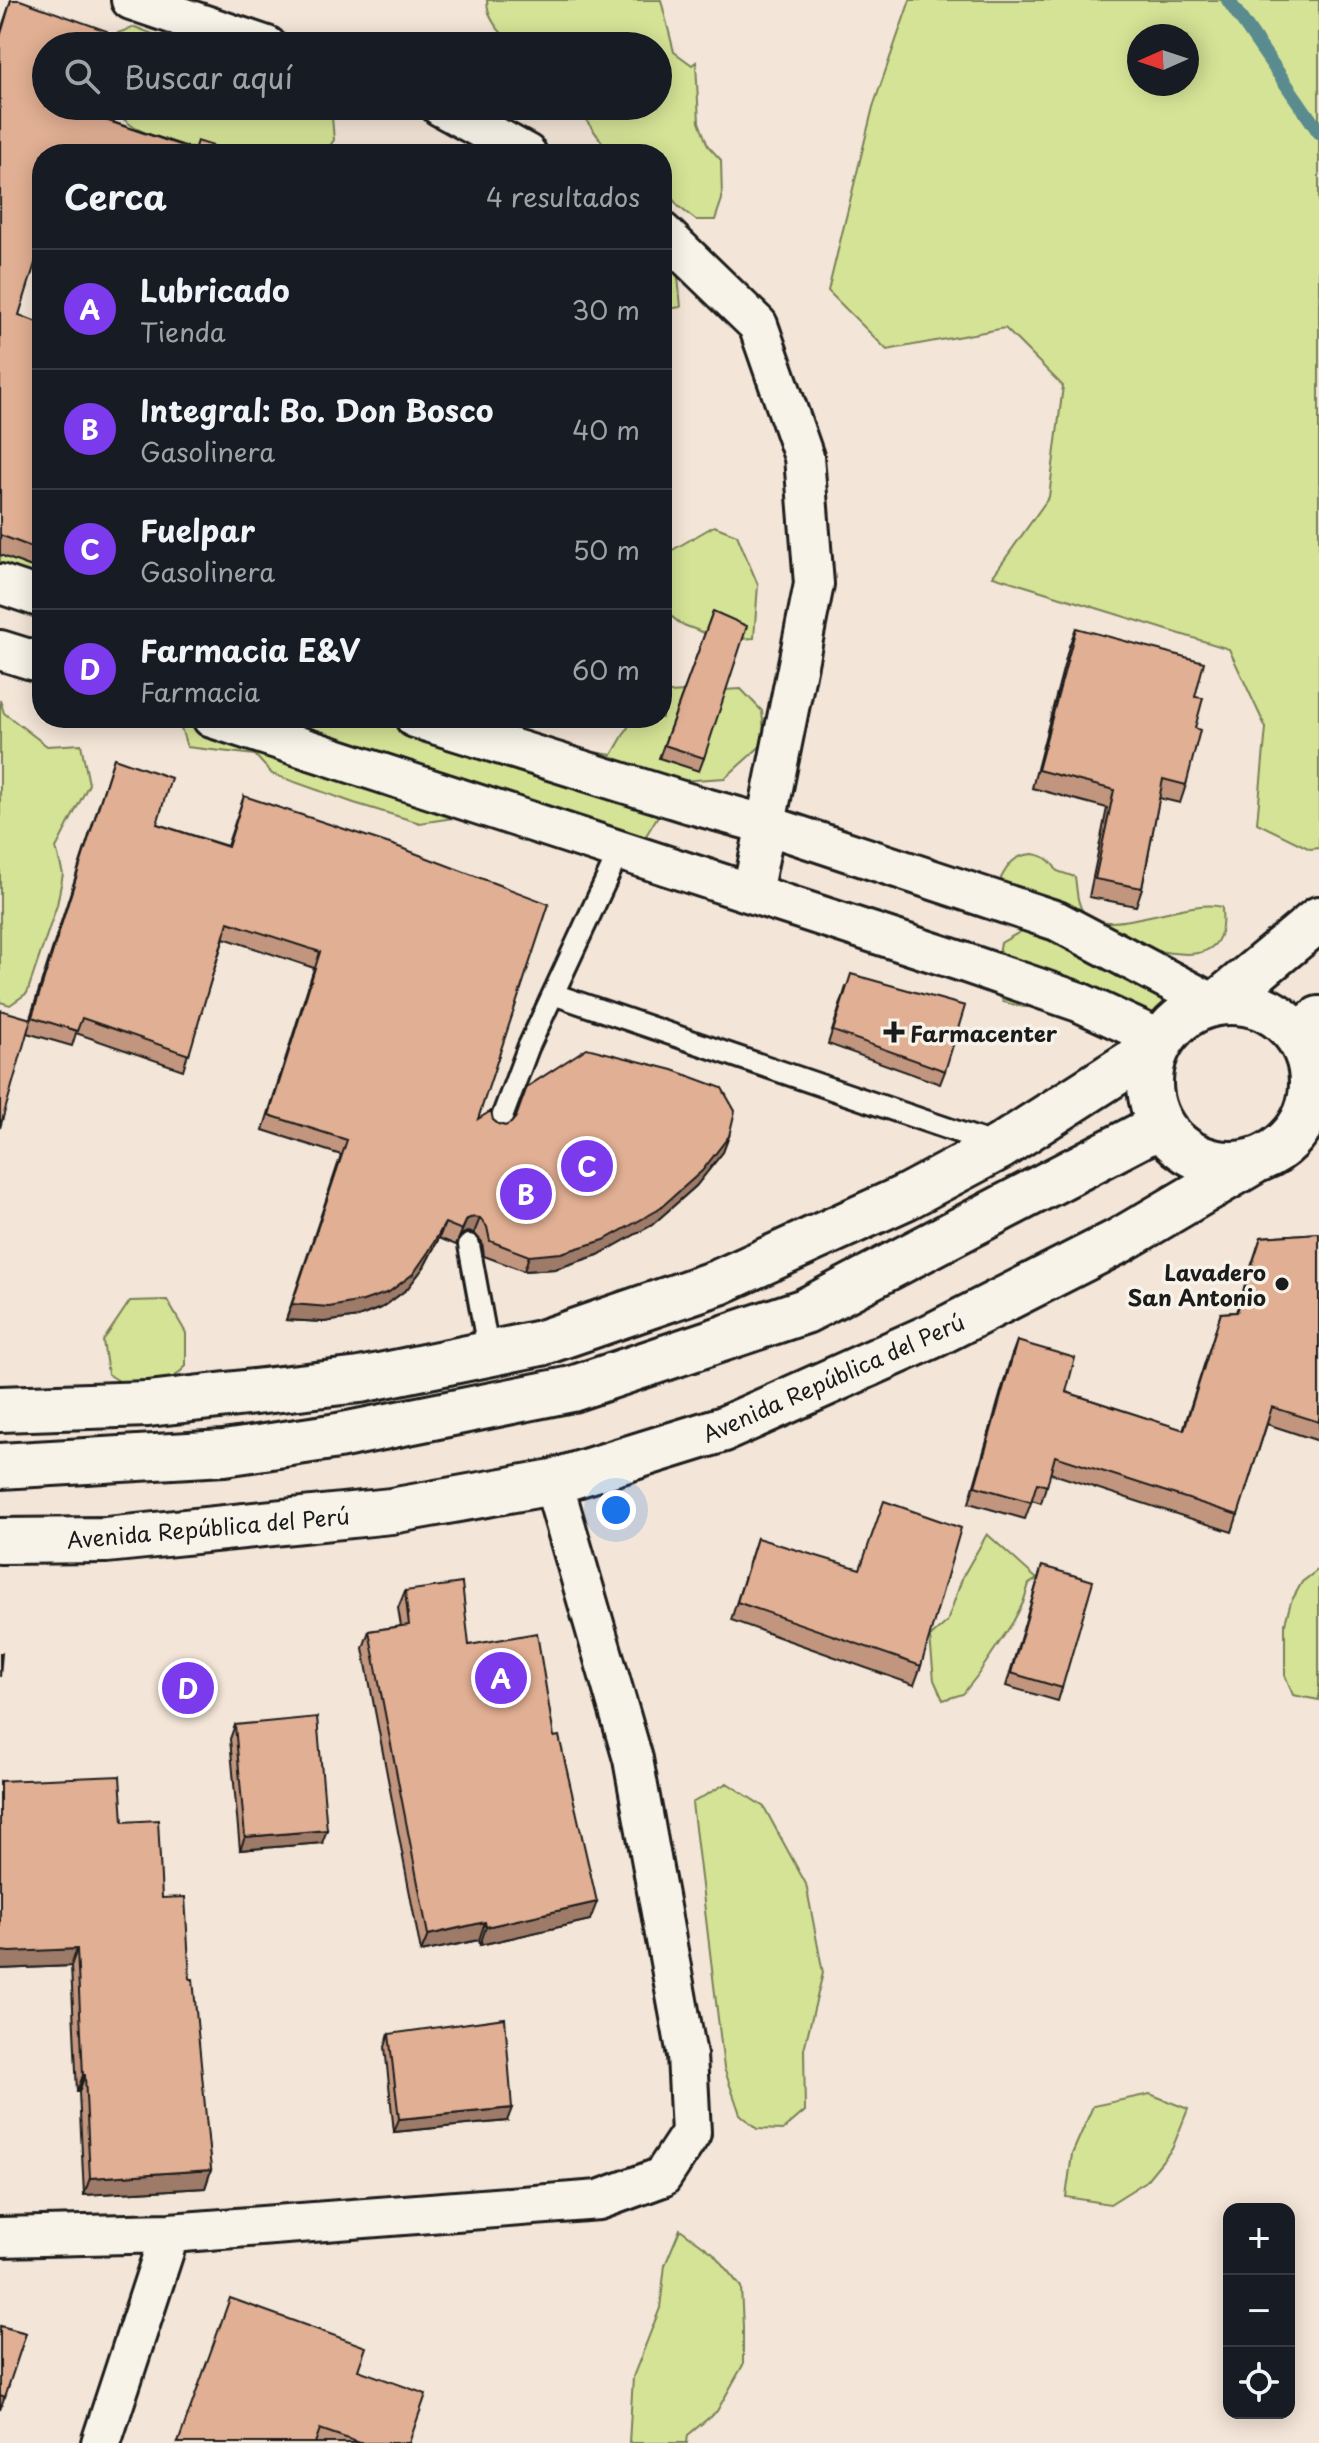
<!DOCTYPE html>
<html lang="es">
<head>
<meta charset="utf-8">
<style>
  :root { --surface:#171b24; --page:#20242c; --text:#f1f3f6; --muted:#9ea1a6; --line:#363941; --accent:#7c3aed }
  body { margin:0; font-family:"Playpen Sans",sans-serif; background:var(--page); color:var(--text) }
  .controls { position:absolute; right:24px; bottom:24px; display:grid; overflow:hidden; border-radius:16px; box-shadow:0 4px 20px #0003 }
  .controls button { width:72px; height:72px; display:grid; place-items:center; padding:0; border:0; border-bottom:2px solid var(--line); background:var(--surface); color:var(--text); font:40px sans-serif }
  .compass { position:absolute; left:1127px; top:24px; width:72px; height:72px; border-radius:50%; background:var(--surface); box-shadow:0 4px 20px #0003; rotate:267deg }
  .you { position:absolute; left:616px; top:1510px; width:28px; height:28px; margin:-20px; border:6px solid #fff; border-radius:50%; background:#1a73e8; box-shadow:0 0 0 12px #1a73e833 }
  .badge { display:grid; place-items:center; width:52px; height:52px; border-radius:50%; background:var(--accent); color:#fff; font-size:26px; font-weight:700 }
  .pin { position:absolute; translate:-50% -50%; border:4px solid #fff; box-shadow:0 2px 8px #0006 }
  .list { margin:0; padding:0; list-style:none }
  h2 { display:flex; justify-content:space-between; align-items:center; height:104px; margin:0; padding:0 32px; font-size:34px }
  h2 small { font-size:26px; font-weight:400; color:var(--muted) }
  .list li { display:grid; grid-template-columns:52px 1fr auto; gap:24px; align-items:center; box-sizing:border-box; height:120px; padding:0 32px; border-top:2px solid var(--line) }
  .list b { display:block; font-size:30px; white-space:nowrap }
  .list p { margin:0; font-size:26px; white-space:nowrap; color:var(--muted) }
  .list em { font-size:26px; font-style:normal; color:var(--muted) }
  .icon { flex:none; width:44px; height:44px; fill:none; stroke:currentColor; stroke-width:2; stroke-linecap:round; stroke-linejoin:round }
  .map { position:relative; flex:none; width:1319px; height:2443px; overflow:hidden }
  .search { position:absolute; background:var(--surface); box-shadow:0 4px 20px #0003; left:32px; top:32px; width:640px; height:88px; display:flex; align-items:center; gap:20px; box-sizing:border-box; padding:0 28px; border-radius:44px; color:var(--muted); font-size:30px }
  .panel { position:absolute; background:var(--surface); box-shadow:0 4px 20px #0003; left:32px; top:144px; width:640px; height:584px; border-radius:32px }
  .map>svg:first-child { display:block }
</style>
</head>
<body>
<div class="map">
<svg width="1319" height="2443" viewBox="0 0 1319 2443">
  <rect width="100%" height="100%" fill="#f3e5d7"/>
  <filter id="ink" filterUnits="userSpaceOnUse"><feTurbulence type="fractalNoise" baseFrequency=".0125" numOctaves="2"/><feDisplacementMap in="SourceGraphic" scale="16" xChannelSelector="R" yChannelSelector="G"/><feConvolveMatrix kernelMatrix="1 2 1 2 8 2 1 2 1" color-interpolation-filters="sRGB"/></filter>
  <g filter="url(#ink)">
    <!-- green -->
    <path fill="#d5e396" stroke="#788059" stroke-width="2" fill-rule="evenodd" d="M487,0H661L674,52L692,65L696,62L699,122L708,146L721,160L722,199L715,220H696L679,207L662,185V154H612C598,139 589,122 575,106H658V46H514C500,32 487,20 487,0Z
      M910,0H1319V848L1310,849L1257,823L1266,728L1229,649L993,576L1049,497L1063,386L1005,328L887,350L828,291L873,107ZM1139,36H1187V84H1139Z
      M135,27L163,38L168,46H106L109,36Z
      M112,106H256L268,109L273,106H331L334,140L324,154H191L135,128L114,112Z
      M576,144L591,154H544L549,149Z
      M662,253L678,277L681,307L662,310Z
      M714,526L737,535L758,585L754,638L723,640L681,624L662,609V550L669,552Z
      M0,553L42,567V583H0Z
      M741,689L762,711L765,742L725,778L679,781L641,844L480,814L420,823L354,803L272,774L255,755L187,747L178,718H437L498,736L612,755L631,722L636,718H662V697L668,693Z
      M0,700L4,713L47,746L81,744L89,784L56,848L63,874L57,905L27,993L10,1005L0,1002Z
      M1033,854C1045,856 1051,860 1057,871L1075,877C1077,888 1076,902 1084,913C1104,940 1188,897 1222,907C1222,913 1223,920 1222,926C1218,971 1157,949 1130,946L1178,1001C1179,1013 1176,1019 1167,1026L1046,1007H1024L1003,1002C995,985 997,961 1001,943L1030,926L1005,890L1001,878C1009,863 1015,855 1033,854Z
      M167,1300L186,1333V1366L163,1388L135,1391L108,1374L103,1341L130,1301Z
      M987,1534L1037,1579L1029,1584L1023,1603L1013,1622L977,1676L963,1694L943,1700L934,1680L930,1637L947,1622L963,1576Z
      M1319,1569V1700L1293,1695L1285,1675V1623L1291,1602L1302,1582Z
      M727,1783L764,1807L806,1884L823,1973L804,2049L805,2111L783,2130L757,2129L740,2114L724,2068L692,1803Z
      M1150,2094L1188,2109L1172,2149L1145,2182L1110,2204L1066,2197L1072,2154L1093,2106Z
      M680,2229L713,2253L741,2287L743,2327V2365L717,2411L688,2435L687,2443H629L633,2377L660,2308L665,2265Z"/>
    <g fill="none" stroke-linecap="round" stroke-linejoin="round">
      <!-- stream -->
      <path stroke="#5a8b8f" stroke-width="14" d="M1228,0L1319,132"/>
      <!-- lane casing -->
      <g stroke="#1c1c1c" stroke-width="26">
        <path id="lane" d="M553,994L996,1145
          M498,1128L528,1048L620,850
          M469,1245L489,1354"/>
      </g>
      <!-- street casing -->
      <g stroke="#1c1c1c" stroke-width="44">
        <path id="street" d="M131,0L267,46
          M440,106L527,154
          M662,232L758,325L804,457L814,584L752,893
          M0,584L42,598
          M0,650L42,663
          M212,718L960,961L1079,1002L1162,1040
          M415,718L691,804L767,825L1057,921L1214,1004
          M0,2237L170,2233L599,2200L662,2177L691,2133L687,2055L633,1759L553,1482
          M101,2443L170,2233"/>
      </g>
      <!-- secondary casing -->
      <g stroke="#1c1c1c" stroke-width="50">
        <path id="secondary" d="M1298,1036L1319,1019
          M0,1466L224,1453L338,1436L572,1389L805,1311L1161,1125"/>
      </g>
      <!-- highway casing -->
      <g stroke="#1c1c1c" stroke-width="50">
        <path id="highway" d="M1150 1083a81 81 0 1 1 162 0a81 81 0 1 1-162 0Z
          M1219,1002L1319,919
          M0,1409L148,1404L360,1380L541,1343L719,1282L906,1197L1000,1147L1159,1045
          M0,1541L106,1540L391,1511L553,1482L724,1429L934,1335L1119,1241L1253,1162"/>
      </g>
      <!-- lane -->
      <use href="#lane" stroke="#f7f3e8" stroke-width="20"/>
      <!-- street -->
      <use href="#street" stroke="#f7f3e8" stroke-width="38"/>
      <!-- secondary -->
      <use href="#secondary" stroke="#f7f3e8" stroke-width="44"/>
      <!-- highway -->
      <use href="#highway" stroke="#f7f3e8" stroke-width="44"/>
    </g>
    <!-- wall -->
    <path fill="#c2967e" stroke="#1c1c1c" stroke-width="2" d="M11,0L82,112L194,149L232,152L42,154L19,315L42,445V571L0,555V33Z
      M713,611L704,758L699,771L659,758Z
      M1076,628L1195,697V728L1186,785L1180,803L1159,798L1142,888L1136,906L1089,897L1107,808L1032,788L1069,646Z
      M114,758L157,824L227,846L244,796L478,1119L493,1120L498,1124L505,1126L729,1136L723,1152L696,1186L652,1225L598,1255L555,1269L524,1271L484,1256L482,1242L474,1233L467,1232L461,1235L456,1245L439,1238L424,1267L407,1289L383,1307L358,1317L324,1322L286,1320L341,1155L263,1130L314,968L224,938L183,1070L76,1033L72,1046L27,1033L30,1018Z
      M846,987L945,1071L940,1084L828,1044Z
      M1319,1233V1441L1267,1424L1232,1532L1050,1473L1041,1503L1032,1500L1025,1519L969,1503L1011,1357L1017,1341L1066,1392L1183,1430L1221,1313L1236,1312L1261,1237Z
      M757,1538L921,1666L914,1685L731,1620Z
      M1042,1566L1062,1688L1058,1701L1006,1686Z
      M405,1591L469,1645L554,1737L590,1920L480,1945L479,1940L421,1952L363,1648L369,1631L401,1626L398,1608Z
      M235,1725L322,1843L240,1850L230,1739Z
      M0,1781L123,1822L162,1898L190,1979L211,2170L205,2188L84,2195L79,2092H77L71,1966L0,1969Z
      M389,2034L507,2121L394,2132L385,2047Z
      M0,2326L26,2333L0,2410Z
      M358,2370L409,2443H177Z"/>
    <!-- shaded-wall -->
    <path fill="#9e7a67" stroke="#1c1c1c" stroke-width="2" d="M729,1136L723,1152L696,1186L652,1225L598,1255L555,1269L524,1271L529,1256Z
      M473,1217L480,1218L474,1233L467,1232L461,1235L456,1245L467,1219Z
      M445,1223L439,1238L424,1267L407,1289L383,1307L358,1317L324,1322L286,1320L292,1304Z
      M327,1830L322,1843L240,1850L245,1837Z
      M597,1902L590,1920L480,1945L486,1927Z
      M485,1922L479,1940L421,1952L428,1935Z
      M77,1949L71,1966L0,1969V1951Z
      M83,2075H85L79,2092H77Z
      M512,2108L507,2121L394,2132L399,2119Z
      M211,2170L205,2188L84,2195L90,2178Z"/>
    <!-- building -->
    <path fill="#e1af93" stroke="#1c1c1c" stroke-width="2" d="M11,0H20L107,31L102,46H46V106H84L82,112L194,150L197,141L232,152V154H42V241L19,315L42,324V441L41,444L42,445V551L0,535V37Z
      M713,611L747,626L704,758L664,745Z
      M1076,628L1204,662L1195,697L1203,698L1195,728L1200,730L1186,785L1163,779L1142,888L1095,879L1114,790L1038,770Z
      M114,758L171,778L157,824L228,847L244,796L396,846L549,904L478,1119L491,1111L493,1120L498,1124L505,1126L511,1123L516,1117L527,1087L587,1048L673,1070L722,1088L735,1111L729,1136L702,1171L658,1210L604,1240L561,1253L529,1256L490,1241L487,1227L480,1218L473,1217L467,1219L462,1230L445,1223L429,1251L413,1274L389,1292L363,1301L329,1307L292,1304L347,1140L269,1115L320,952L228,922L189,1055L82,1018L77,1031L32,1017Z
      M851,974L965,1006L945,1071L833,1031Z
      M0,1010L31,1019L0,1128Z
      M1319,1233V1422L1272,1407L1238,1515L1055,1456L1047,1486L1037,1483L1031,1502L975,1486L1017,1341L1075,1358L1066,1392L1184,1430L1221,1313L1237,1312L1261,1237Z
      M884,1501L961,1528L921,1666L737,1602L757,1538L860,1569Z
      M1042,1566L1093,1581L1062,1688L1011,1673Z
      M462,1583L469,1645L537,1633L554,1737L559,1736L597,1902L486,1927L485,1922L428,1935L369,1631L409,1625L405,1591Z
      M0,1653H2L0,1677Z
      M317,1717L327,1830L245,1837L235,1725Z
      M120,1776L123,1822L158,1820L162,1898L185,1897L190,1979H193L211,2170L90,2178L85,2075H83L77,1949L11,1952L0,1951V1781Z
      M505,2018L512,2108L399,2119L389,2034Z
      M230,2298L366,2347L358,2370L426,2394L409,2443H360L320,2429L315,2443H178Z
      M0,2326L26,2333L5,2397L0,2395Z"/>
  </g>
  <!-- markers -->
  <g fill="#1c1c1c" stroke="#f7f3e8" stroke-width="3">
    <path d="M890 1020h8v8h8v8h-8v8h-8v-8h-8v-8h8z"/>
    <circle cx="1282" cy="1284" r="8"/>
  </g>
  <g text-anchor="middle" dominant-baseline="central" stroke-width="7" stroke-linejoin="round" paint-order="stroke">
    <!-- poi labels -->
    <g font-size="22" font-weight="bold" fill="#1c1c1c" stroke="#f7f3e8" text-anchor="start">
      <text x="910" y="1032">Farmacenter</text>
      <text x="1266" y="1271" text-anchor="end">Lavadero<tspan x="1266" dy="25">San Antonio</tspan></text>
    </g>
    <!-- street labels -->
    <g font-size="22" fill="#1c1c1c" stroke="#f7f3e8">
      <text transform="translate(833 1377) rotate(-24)">Avenida República del Perú</text>
      <text transform="translate(208 1527) rotate(-5)">Avenida República del Perú</text>
    </g>
  </g>
</svg>
<div class="controls">
<button>+</button>
<button>−</button>
<button><svg class="icon" aria-label="locate" viewBox="0 0 24 24"><circle cx="12" cy="12" r="6"/><path d="M12 2v4M12 18v4M2 12h4M18 12h4"/></svg></button>
</div>
<svg class="compass" viewBox="-18 -18 36 36"><path d="M0-13l5 13h-10z" fill="#e53935"/><path d="M0 13l5-13h-10z" fill="#9ea1a6"/></svg>
<div class="you"></div>
<div class="pin badge" style="left:501px;top:1678px">A</div>
<div class="pin badge" style="left:526px;top:1194px">B</div>
<div class="pin badge" style="left:587px;top:1166px">C</div>
<div class="pin badge" style="left:188px;top:1688px">D</div>
<div class="search"><svg class="icon" aria-label="search" viewBox="0 0 24 24"><circle cx="10" cy="10" r="6"/><path d="M15 15l6 6"/></svg>Buscar aquí</div>
<section class="panel">
<h2>Cerca<small>4 resultados</small></h2>
<ul class="list">
<li><span class="badge">A</span><div><b>Lubricado</b><p>Tienda</p></div><em>30 m</em></li>
<li><span class="badge">B</span><div><b>Integral: Bo. Don Bosco</b><p>Gasolinera</p></div><em>40 m</em></li>
<li><span class="badge">C</span><div><b>Fuelpar</b><p>Gasolinera</p></div><em>50 m</em></li>
<li><span class="badge">D</span><div><b>Farmacia E&amp;V</b><p>Farmacia</p></div><em>60 m</em></li>
</ul>
</section>
</div>
</body>
</html>
